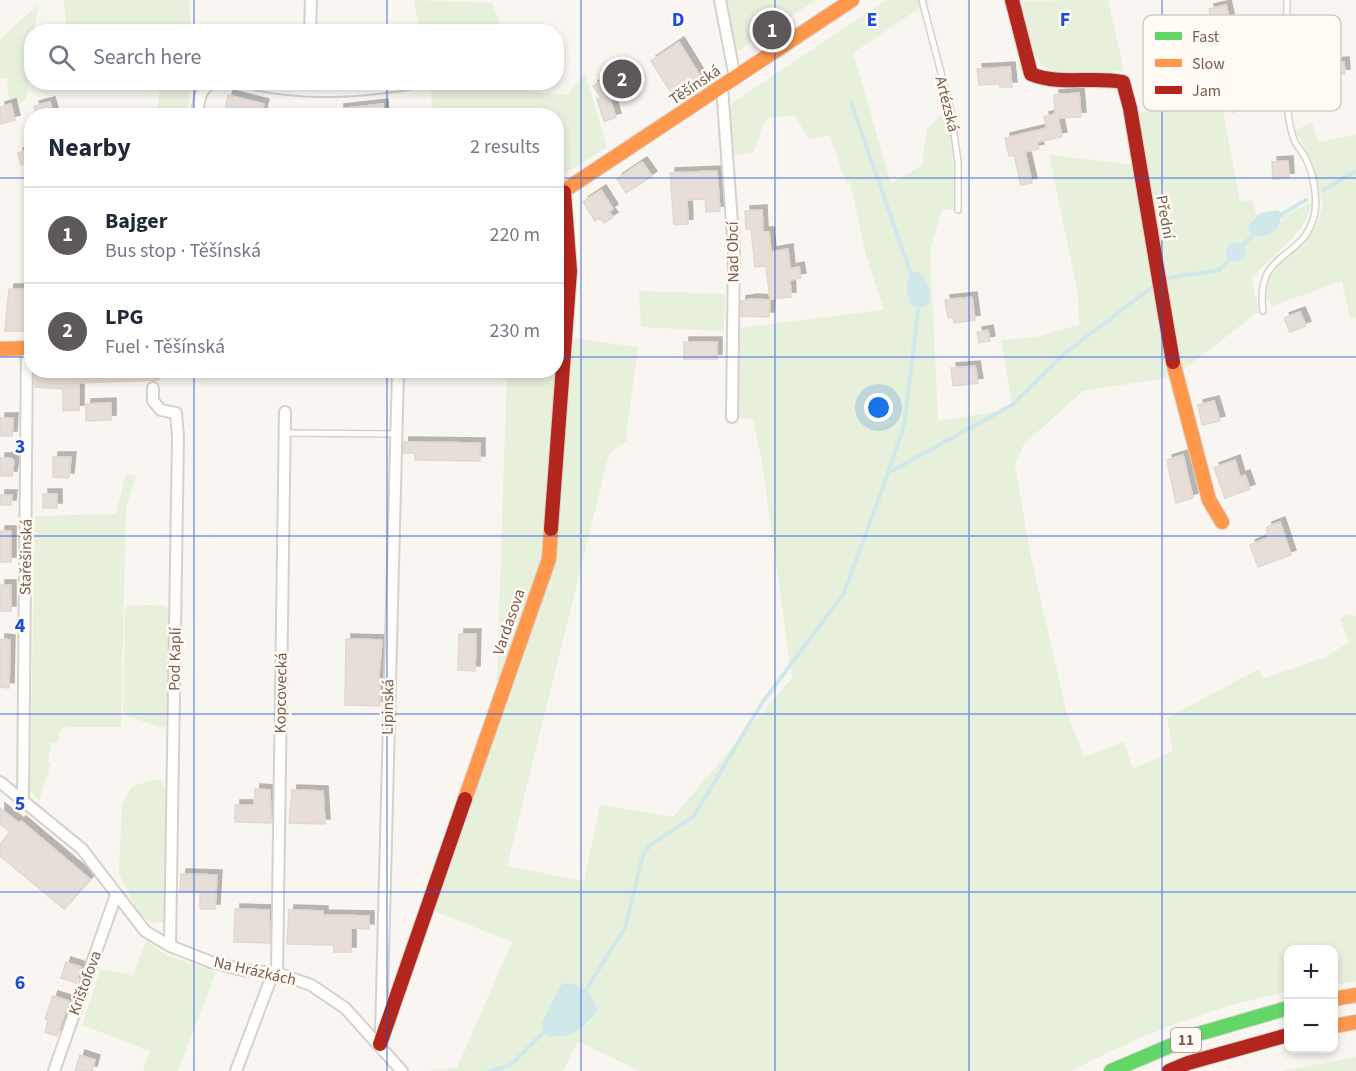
<!DOCTYPE html>
<html lang="en">
<head>
<meta charset="utf-8">
<style>
  :root { --surface:#fff; --page:#f6f6f7; --text:#1f2937; --muted:#747a83; --line:#e0e1e3; --accent:#5c585b }
  body { margin:0; font-family:"Source Sans 3",sans-serif; background:var(--page); color:var(--text) }
  .controls { position:absolute; right:18px; bottom:18px; display:grid; overflow:hidden; border-radius:12px; box-shadow:0 3px 9px #0003 }
  .controls button { width:54px; height:54px; display:grid; place-items:center; padding:0; border:0; border-bottom:2px solid var(--line); background:var(--surface); color:var(--text); font:30px sans-serif }
  .you { position:absolute; left:879px; top:408px; width:21px; height:21px; margin:-15px; border:4px solid #fff; border-radius:50%; background:#1a73e8; box-shadow:0 0 0 9px #1a73e833 }
  .badge { display:grid; place-items:center; width:39px; height:39px; border-radius:50%; background:var(--accent); color:#fff; font-size:20px; font-weight:700 }
  .pin { position:absolute; translate:-50% -50%; border:3px solid #fff; box-shadow:0 2px 6px #0006 }
  .list { margin:0; padding:0; list-style:none }
  h2 { display:flex; justify-content:space-between; align-items:center; height:78px; margin:0; padding:0 24px; font-size:26px }
  h2 small { font-size:20px; font-weight:400; color:var(--muted) }
  .list li { display:grid; grid-template-columns:39px 1fr auto; gap:18px; align-items:center; box-sizing:border-box; height:96px; padding:0 24px; border-top:2px solid var(--line) }
  .list b { display:block; font-size:22px; white-space:nowrap }
  .list p { margin:0; font-size:20px; white-space:nowrap; color:var(--muted) }
  .list em { font-size:20px; font-style:normal; color:var(--muted) }
  .icon { flex:none; width:33px; height:33px; fill:none; stroke:currentColor; stroke-width:2; stroke-linecap:round; stroke-linejoin:round }
  .map { position:relative; flex:none; width:1356px; height:1071px; overflow:hidden }
  .search { position:absolute; background:var(--surface); box-shadow:0 3px 9px #0003; left:24px; top:24px; width:540px; height:66px; display:flex; align-items:center; gap:15px; box-sizing:border-box; padding:0 21px; border-radius:24px; color:var(--muted); font-size:22px }
  .panel { position:absolute; background:var(--surface); box-shadow:0 3px 9px #0003; left:24px; top:108px; width:540px; height:270px; border-radius:24px }
  .map>svg:first-child { display:block }
</style>
</head>
<body>
<div class="map">
<svg width="1356" height="1071" viewBox="0 0 1356 1071">
  <defs>
    <filter id="shadow"><feDropShadow dx="5" dy="-5" stdDeviation="0" flood-color="#0004"/></filter>
  </defs>
  <rect width="100%" height="100%" fill="#f9f5f0"/>
  <!-- green -->
  <path fill="#e7f0db" fill-rule="evenodd" d="M64,0H189L191,31H67Z
    M414,0L492,3L503,31H420Z
    M723,0H816L738,51L736,56Z
    M886,0H931L853,53L891,184L922,165L927,129L946,109L952,135L955,210L942,209L930,252L938,421L1013,409L1001,340L1036,337L1079,325L1078,294L1049,155L1137,165L1172,377L1083,391L1024,444L1015,465L1030,553L1066,710L1084,757L1124,742L1133,769L1173,751L1167,718L1259,669L1262,679L1326,657L1349,642L1340,619L1346,615L1356,616V981L1334,985V950H1288V992C1220,1003 1133,1038 1071,1071H640L578,1041L563,1071H427L457,1068L512,942L434,911L496,708L507,371L556,370L557,220L559,218L565,315L562,337L638,347L626,435L628,440L609,454L507,866L584,881L600,805L673,817L792,678L762,462L753,420L739,418L738,328L884,310L866,255L850,182L846,183L830,135L809,139L795,116L769,117L763,124L754,152L734,155L728,106ZM576,984C587,992 595,996 597,1011L588,1023L573,1032Z
    M1108,0L1124,71C1042,74 1040,87 1018,1Z
    M38,5L35,31L32,32L31,64L26,100L18,103L9,99L7,78H0V39Z
    M585,73L607,147L557,179L556,116L434,115L429,83H521L524,91L567,95Z
    M160,83H191L187,115H157Z
    M1218,85L1240,201L1252,200L1256,214L1261,213L1249,224L1248,229L1252,235L1263,237L1282,221V216L1311,203C1307,234 1272,255 1251,278L1259,311L1178,374L1174,326L1137,114L1172,105Z
    M1312,123L1318,142L1356,135V317L1350,319L1342,281L1272,306L1266,299C1263,267 1296,256 1312,232C1319,223 1321,212 1323,201L1321,199L1313,164L1295,130Z
    M639,291L725,294L724,331L641,327Z
    M126,474L136,476L126,509L121,727H67L61,729L57,743H51L48,762L51,763L39,801L30,790L35,516L116,514Z
    M150,605L165,606L170,611L168,715L167,725L162,728L128,716L123,710L125,611L127,606Z
    M157,779L162,782L168,797L166,921L154,923L140,916L119,874L122,804L132,786Z
    M146,940L166,955L216,972L178,1071H143L150,1051L82,1025L101,969L133,976Z
    M1356,1057V1071H1282Z"/>
  <!-- water -->
  <path fill="#d0e8ea" d="M1277,210L1283,213L1277,229L1263,237L1252,235L1248,229L1249,224L1261,213Z
    M1226 252a10 10 0 1 1 20 0a10 10 0 1 1-20 0Z
    M918,271C929,282 930,287 930,303L920,308L911,305L906,287L909,275Z
    M566,983C582,985 595,994 597,1011C584,1029 570,1039 547,1036L543,1031L542,1023L560,986Z"/>
  <g fill="none" stroke-linecap="round" stroke-linejoin="round">
    <!-- stream -->
    <path stroke="#d0e8ea" stroke-width="4" d="M851,102L912,277
      M1324,190L1356,171
      M1280,215L1306,200
      M1241,247L1255,233
      M1162,279L1219,270L1232,257
      M888,473L904,426L919,304
      M584,993L625,928L643,855L650,845L694,816L762,703L844,593L888,473L1012,405L1065,353L1151,288
      M489,1071L509,1066L547,1029"/>
  </g>
  <!-- building -->
  <path fill="#e6ded7" stroke="#e2d8d2" stroke-width="1.5" filter="url(#shadow)" d="M1226,5L1230,22L1213,26L1209,9Z
    M679,42L703,81L675,99L651,61Z
    M1344,62L1345,74L1320,75L1319,64Z
    M1010,67L1012,87H1000L999,84L979,85L977,69Z
    M1243,71L1247,86L1240,90L1245,108L1233,112L1223,77Z
    M601,81L608,91L616,118L604,121L597,99L601,98L593,86Z
    M1079,93L1081,117L1058,118L1062,137L1037,142L1039,149L1025,152L1032,183L1021,185L1014,155L1009,156L1005,138L1047,128L1044,117L1055,114L1054,95Z
    M228,95L264,104L261,116L224,114Z
    M50,102L54,116H36L34,106Z
    M11,104L15,120L0,124V107Z
    M383,104L384,116H339V109Z
    M32,149V163L21,165L18,153Z
    M1288,161L1289,178L1273,179L1272,162Z
    M642,162L652,176L626,193L617,179Z
    M717,171L720,211L706,212L705,199L687,200L688,224L674,225L670,173Z
    M601,190L613,209L609,212L613,217L604,223L600,218L595,221L583,202Z
    M762,210L763,232H769L771,252L788,249L790,269L799,267L801,278L790,280L791,297L770,299L766,266L755,267L751,229H746L745,211Z
    M9,289H29L32,331H5Z
    M972,297L975,320L954,323L953,317L948,318L945,300Z
    M752,299L770,300L769,317L741,316V301Z
    M1300,312L1306,326L1290,332L1284,318Z
    M988,330L990,341L979,343L977,332Z
    M684,342H717V359H684Z
    M975,366L978,383L953,386L951,368Z
    M35,370H159V380L79,383V410L63,411V389L35,387Z
    M1214,401L1220,421L1202,425L1198,405Z
    M111,403V420L86,421V404Z
    M0,418H13L12,436H0Z
    M404,442L480,443V461L415,460V453H403Z
    M1183,455L1193,498L1176,503L1167,460Z
    M53,457H71L69,478L53,477Z
    M0,458H11L14,461L12,476H0Z
    M1235,460L1240,477L1245,475L1250,489L1225,498L1214,468Z
    M43,494H57V508H43Z
    M0,495H12L11,505H0Z
    M1280,522L1291,555L1258,567L1250,545L1267,538V527Z
    M0,531H11V562H0Z
    M0,585H11V611H0Z
    M459,634H476L475,671L458,670Z
    M0,639L10,640L9,688L0,687Z
    M346,639L382,640L379,673L380,706L345,705Z
    M255,789L270,790L271,823L235,822V805H254Z
    M292,790L323,791L325,824L289,823Z
    M0,808L19,823L21,821L90,879L64,909L0,856V844L10,832L0,824Z
    M181,874L217,875L215,909H200V892H180Z
    M235,909L269,910L270,943L234,942Z
    M289,910L323,911V915L369,916V929L351,928V952H334V945L287,944Z
    M66,962L81,967L76,983L61,978Z
    M53,996L69,1001L57,1036L45,1032L48,1020L45,1019Z
    M80,1055L95,1060L92,1071H75Z"/>
  <g fill="none" stroke-linecap="round" stroke-linejoin="round">
    <!-- lane casing -->
    <g stroke="#d7d1cb" stroke-width="8">
      <path id="lane" d="M922,0L951,111L958,162V210
        M1263,311C1255,251 1300,261 1313,220C1319,202 1314,174 1305,157C1302,152 1298,147 1295,142C1281,109 1287,38 1287,0
        M285,433L395,434"/>
    </g>
    <!-- street casing -->
    <g stroke="#d7d1cb" stroke-width="14">
      <path id="street" d="M720,0L735,78
        M310,32L311,0
        M246,82C305,96 360,92 419,82
        M722,87L734,250L732,417
        M197,116C199,101 199,87 215,82
        M153,388V401L161,410L176,413L178,437L170,946
        M0,782L82,849L145,931L170,946L211,962L243,970L277,973L311,985L345,1008L402,1071
        M23,802L27,348
        M277,973L285,412
        M381,1034L398,370
        M54,1071L116,895
        M236,1071L273,973"/>
    </g>
    <!-- fast casing -->
    <g stroke="#d9d2cb" stroke-width="16">
      <path id="fast" d="M1111,1071L1198,1034L1288,1008"/>
    </g>
    <!-- slow casing -->
    <g stroke="#d9d2cb" stroke-width="16">
      <path id="slow" d="M556,196L852,0
        M0,349L32,348
        M1173,362L1209,500L1222,522
        M465,799L549,559L551,529
        M1334,999L1356,995
        M1334,1026L1356,1022"/>
    </g>
    <!-- jam casing -->
    <g stroke="#d9d2cb" stroke-width="16">
      <path id="jam" d="M1012,0L1031,74C1061,86 1092,76 1123,82L1130,108L1173,362
        M551,529L570,271L564,192
        M380,1044L465,799
        M1169,1071L1188,1063L1288,1035"/>
    </g>
    <!-- lane -->
    <use href="#lane" stroke="#fefefd" stroke-width="5"/>
    <!-- street -->
    <use href="#street" stroke="#fefefd" stroke-width="10"/>
    <!-- fast -->
    <use href="#fast" stroke="#63d668" stroke-width="14"/>
    <!-- slow -->
    <use href="#slow" stroke="#ff974d" stroke-width="14"/>
    <!-- jam -->
    <use href="#jam" stroke="#b3261e" stroke-width="14"/>
  </g>
  <!-- grid -->
  <path fill="none" stroke="#1d4ed8" stroke-width="1.5" stroke-opacity="0.55" d="M194,0V32M387,0V32M581,0V1071M775,0V1071M969,0V1071M1162,0V1071M194,82V116M387,82V116M0,178H32M556,178H1356M0,357H32M556,357H1356M194,370V1071M387,370V1071M0,536H1356M0,714H1356M0,892H1356"/>
  <g text-anchor="middle" dominant-baseline="central" stroke-width="5" stroke-linejoin="round" paint-order="stroke">
    <!-- shield labels -->
    <rect fill="#fffaf3" stroke="#a28b7f" stroke-width="1.5" x="1171" y="1028" width="30" height="24" rx="4.5"/>
    <g font-size="15" font-weight="bold" fill="#7a5c4d">
      <text x="1186" y="1040">11</text>
    </g>
    <!-- street labels -->
    <g font-size="16" fill="#7a5c4d" stroke="#fffaf3">
      <text transform="translate(695 85) rotate(-34)">Těšínská</text>
      <text transform="translate(947 104) rotate(76)">Artézská</text>
      <text transform="translate(1165 217) rotate(80)">Přední</text>
      <text transform="translate(733 252) rotate(-91)">Nad Obcí</text>
      <text transform="translate(26 557) rotate(-89)">Stařešinská</text>
      <text transform="translate(509 622) rotate(-71)">Vardasova</text>
      <text transform="translate(175 659) rotate(-89)">Pod Kaplí</text>
      <text transform="translate(281 693) rotate(-89)">Kopcovecká</text>
      <text transform="translate(388 707) rotate(-89)">Lipinská</text>
      <text transform="translate(255 971) rotate(13)">Na Hrázkách</text>
      <text transform="translate(85 983) rotate(-70)">Krištofova</text>
    </g>
  </g>
  <!-- legend -->
  <rect x="1143" y="15" width="198" height="96" rx="9" fill="#fffaf3" stroke="#d7cbc1" stroke-width="1.5"/>
  <rect x="1155" y="32" width="27" height="8" fill="#63d668"/>
  <rect x="1155" y="59" width="27" height="8" fill="#ff974d"/>
  <rect x="1155" y="86" width="27" height="8" fill="#b3261e"/>
  <g font-size="16" fill="#7a5c4d">
    <text x="1192" y="42">Fast</text>
    <text x="1192" y="69">Slow</text>
    <text x="1192" y="96">Jam</text>
  </g>
  <g font-size="20" text-anchor="middle" font-weight="bold" fill="#1d4ed8" stroke="#fffaf3" stroke-width="5" stroke-linejoin="round" paint-order="stroke">
    <text x="678" y="26">D</text>
    <text x="872" y="26">E</text>
    <text x="1065" y="26">F</text>
    <text x="20" y="453">3</text>
    <text x="20" y="632">4</text>
    <text x="20" y="810">5</text>
    <text x="20" y="989">6</text>
  </g>
</svg>
<div class="controls">
<button>+</button>
<button>−</button>
</div>
<div class="you"></div>
<div class="pin badge" style="left:772px;top:30px">1</div>
<div class="pin badge" style="left:622px;top:79px">2</div>
<div class="search"><svg class="icon" aria-label="search" viewBox="0 0 24 24"><circle cx="10" cy="10" r="6"/><path d="M15 15l6 6"/></svg>Search here</div>
<section class="panel">
<h2>Nearby<small>2 results</small></h2>
<ul class="list">
<li><span class="badge">1</span><div><b>Bajger</b><p>Bus stop · Těšínská</p></div><em>220 m</em></li>
<li><span class="badge">2</span><div><b>LPG</b><p>Fuel · Těšínská</p></div><em>230 m</em></li>
</ul>
</section>
</div>
</body>
</html>
